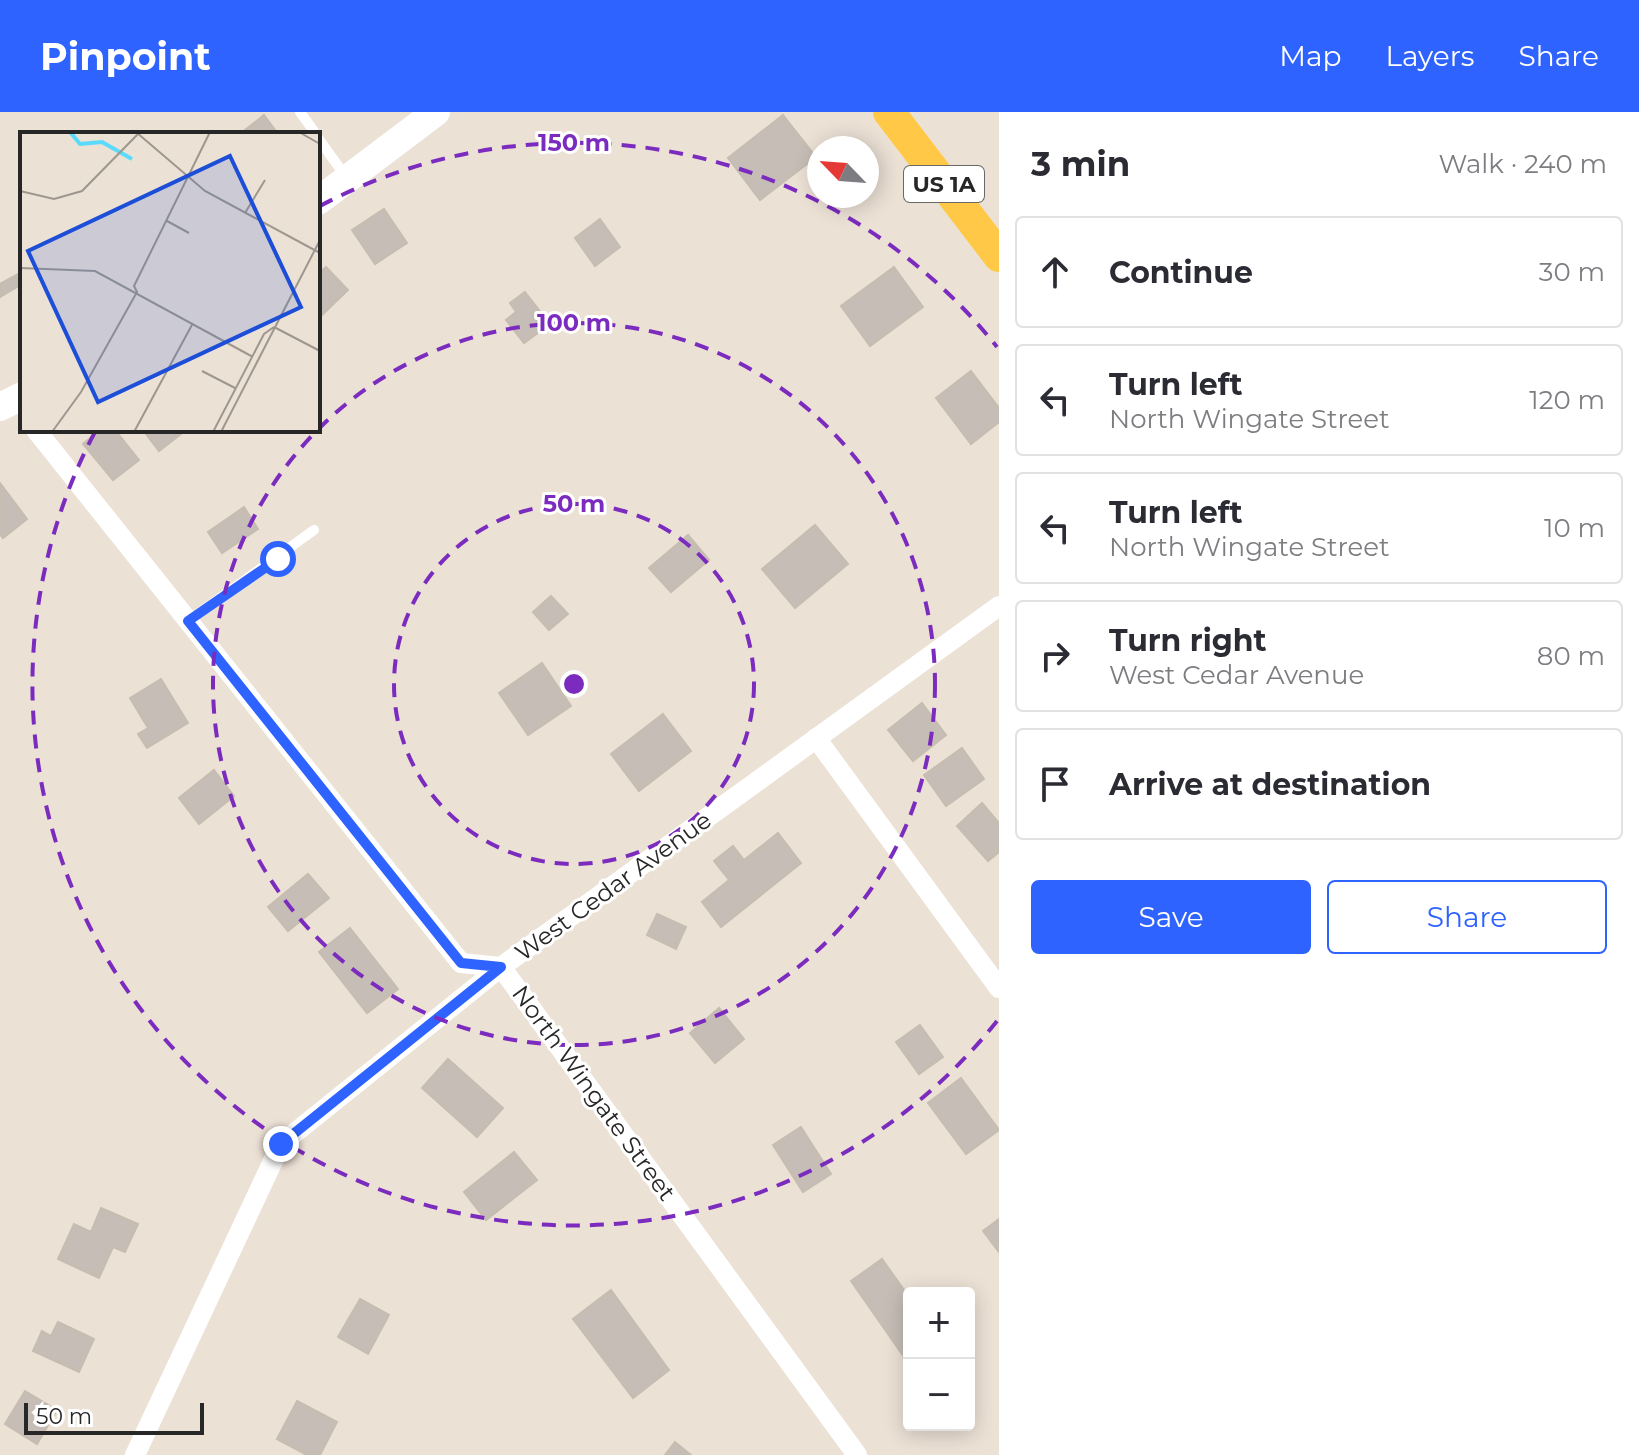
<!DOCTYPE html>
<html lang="en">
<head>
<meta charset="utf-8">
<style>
  :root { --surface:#fff; --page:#f2f2f3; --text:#2b2b33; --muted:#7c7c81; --line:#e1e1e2; --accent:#2f63ff }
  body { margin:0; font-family:Montserrat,sans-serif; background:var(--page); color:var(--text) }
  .controls { position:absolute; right:24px; bottom:24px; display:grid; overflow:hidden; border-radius:8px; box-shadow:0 4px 20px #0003 }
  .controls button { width:72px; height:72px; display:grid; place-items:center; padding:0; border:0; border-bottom:2px solid var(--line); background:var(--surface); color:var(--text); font:40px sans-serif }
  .compass { position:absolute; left:807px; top:24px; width:72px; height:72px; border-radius:50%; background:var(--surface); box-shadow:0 4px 20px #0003; rotate:295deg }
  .scale { position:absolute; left:24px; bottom:20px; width:180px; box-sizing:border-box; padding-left:8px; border:4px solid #272727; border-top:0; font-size:22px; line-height:28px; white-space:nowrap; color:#272727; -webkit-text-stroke:6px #fff; paint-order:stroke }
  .stop { position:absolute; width:24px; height:24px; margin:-18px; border:6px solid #2f63ff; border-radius:50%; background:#fff }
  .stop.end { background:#2f63ff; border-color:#fff; box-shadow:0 2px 8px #0008 }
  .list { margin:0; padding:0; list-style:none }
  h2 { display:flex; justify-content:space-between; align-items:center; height:104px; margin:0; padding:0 32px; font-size:34px }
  h2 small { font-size:26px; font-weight:400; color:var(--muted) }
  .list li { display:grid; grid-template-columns:52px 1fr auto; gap:24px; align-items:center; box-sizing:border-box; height:112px; margin:0 16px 16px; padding:0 16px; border:2px solid var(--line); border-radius:8px }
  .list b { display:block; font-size:30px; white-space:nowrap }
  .list p { margin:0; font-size:26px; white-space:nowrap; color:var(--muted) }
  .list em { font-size:26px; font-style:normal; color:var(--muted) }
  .actions { display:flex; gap:16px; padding:24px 32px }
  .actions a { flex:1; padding:18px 0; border:2px solid var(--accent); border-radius:8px; text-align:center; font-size:28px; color:var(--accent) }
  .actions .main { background:var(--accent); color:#fff }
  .icon { flex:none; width:44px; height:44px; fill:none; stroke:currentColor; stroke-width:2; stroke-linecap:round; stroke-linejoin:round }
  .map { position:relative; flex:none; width:999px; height:1343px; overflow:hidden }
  header { display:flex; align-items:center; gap:48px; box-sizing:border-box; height:112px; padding:0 40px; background:var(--accent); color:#fff }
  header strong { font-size:38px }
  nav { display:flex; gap:44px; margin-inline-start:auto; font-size:28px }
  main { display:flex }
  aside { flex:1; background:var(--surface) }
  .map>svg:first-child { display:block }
</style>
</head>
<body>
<header>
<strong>Pinpoint</strong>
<nav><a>Map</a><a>Layers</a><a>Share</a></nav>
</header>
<main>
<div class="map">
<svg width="999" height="1343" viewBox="0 0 999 1343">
  <rect width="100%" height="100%" fill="#ece1d5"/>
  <!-- building -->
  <path fill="#c6beb6" stroke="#c6bdb0" stroke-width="2" d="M264,3L278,22H240Z
    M783,3L816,45L760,88L728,46Z
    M384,97L407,131L375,152L352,118Z
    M600,107L620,135L595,154L575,126Z
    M326,155L348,178L318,207V162Z
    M894,155L923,195L870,234L841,194Z
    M22,160V172L0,185V172Z
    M525,180L550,212L524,231L506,208L516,200L510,191Z
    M971,259L999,296V310L971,332L936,286Z
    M100,318H115L139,348L113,368L83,332Z
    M143,318H184L185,319L159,339Z
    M0,371L27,407L3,426L0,422Z
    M244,395L258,417L222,441L208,420Z
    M815,413L848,452L795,496L762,457Z
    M688,423L709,448L671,480L649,456Z
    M551,484L568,502L549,518L533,500Z
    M542,551L571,594L528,623L499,581Z
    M161,567L188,611L147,636L138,622L148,616L130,586Z
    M922,591L946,623L913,649L888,618Z
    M663,602L691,639L639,679L611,642Z
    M962,636L984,667L946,694L924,663Z
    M214,658L234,684L199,712L179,686Z
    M982,691L999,711V740L988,749L957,714Z
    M778,721L801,751L721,815L702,790L729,768L714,749L733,734L744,748Z
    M308,762L329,786L288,819L268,795Z
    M657,802L686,815L676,837L647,823Z
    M350,816L398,877L367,901L319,840Z
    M719,896L744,927L715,951L690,921Z
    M920,913L943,945L919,962L896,930Z
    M448,947L503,996L477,1025L422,976Z
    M961,966L999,1018L966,1042L928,991Z
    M801,1015L831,1062L803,1080L773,1033Z
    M514,1040L537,1068L486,1108L464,1080Z
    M101,1096L138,1112L125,1140L113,1135L99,1166L58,1147L74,1112L91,1120Z
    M999,1107V1140L983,1119Z
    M882,1147L909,1185V1252L851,1169Z
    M611,1178L669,1258L633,1286L573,1207Z
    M360,1187L389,1203L368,1242L338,1225Z
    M58,1210L94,1227L79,1260L33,1239L42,1219L51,1224Z
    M25,1279L57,1298L37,1332L5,1312Z
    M297,1289L337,1310L320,1343H307L277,1327Z
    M675,1330L691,1343H665Z"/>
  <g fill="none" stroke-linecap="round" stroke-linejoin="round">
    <!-- lane -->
    <path stroke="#fff" stroke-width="10" d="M300,0L316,22
      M318,26L346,65
      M188,509L314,418"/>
    <!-- street -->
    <path stroke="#fff" stroke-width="20" d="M36,318L461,851L501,855L857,1343
      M816,626L999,876
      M135,1343L281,1032L501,855L999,494"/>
    <!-- secondary -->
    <path stroke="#fff" stroke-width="28" d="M318,89L436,0
      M0,295L22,284"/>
    <!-- primary -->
    <path stroke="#ffc847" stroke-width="32" d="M889,0L999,144"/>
  </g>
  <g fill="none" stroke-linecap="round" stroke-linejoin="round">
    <!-- route -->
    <path stroke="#2f63ff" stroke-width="10" d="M278,447L188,509L461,851L501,855L281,1032"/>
  </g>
  <!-- distance rings -->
  <g fill="none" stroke="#7b2cbf" stroke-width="4" stroke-dasharray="14 10">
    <circle cx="574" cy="572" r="180"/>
    <circle cx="574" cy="572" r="361"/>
    <path d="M997 909A541 541 0 0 1 96 318M320 94A541 541 0 0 1 997 235"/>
  </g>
  <g text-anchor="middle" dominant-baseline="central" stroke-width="6" stroke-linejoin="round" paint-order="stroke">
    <!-- shield labels -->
    <rect fill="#fff" stroke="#686868" stroke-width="2" x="904" y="54" width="80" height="36" rx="6"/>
    <g font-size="22" font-weight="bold" fill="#272727">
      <text x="944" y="72">US 1A</text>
    </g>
    <!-- street labels -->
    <g font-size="24" fill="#272727" stroke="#fff">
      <text transform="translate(613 774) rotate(-36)">West Cedar Avenue</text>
      <text transform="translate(594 981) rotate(54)">North Wingate Street</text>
    </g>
  </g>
  <!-- overview -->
  <g transform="translate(20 20)">
    <rect width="300" height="300" fill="#ece1d5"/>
    <path fill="none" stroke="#5adbfc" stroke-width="4" d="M50,0L60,12L82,10L112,27"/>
    <path fill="none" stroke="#9d978f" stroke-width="2" d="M116,0L185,59L300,121M279,0L300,12M0,59L34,67L62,59L118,2M225,81L245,48M147,89L169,101M0,136L75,139L233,225M254,195L300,219M182,239L215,256M32,300L61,260L117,160L114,154L190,0M114,300L173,191M193,300L244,202L254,195M201,300L300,108"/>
    <path fill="#1d4ed8" fill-opacity="0.15" stroke="#1d4ed8" stroke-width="4" d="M210,24L281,175L78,270L8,119Z"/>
    <rect width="300" height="300" fill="none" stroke="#272727" stroke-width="4"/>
  </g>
  <circle cx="574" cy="572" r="12" fill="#7b2cbf" stroke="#fff" stroke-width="4"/>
  <g font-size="24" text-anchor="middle" font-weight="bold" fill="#7b2cbf" stroke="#fff" stroke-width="6" stroke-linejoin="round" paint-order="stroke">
    <text x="574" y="39">150 m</text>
    <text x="574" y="219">100 m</text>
    <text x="574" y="400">50 m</text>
  </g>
</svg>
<div class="controls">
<button>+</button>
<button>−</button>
</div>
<svg class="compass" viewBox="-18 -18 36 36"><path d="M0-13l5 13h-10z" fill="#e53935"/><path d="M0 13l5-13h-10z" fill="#7c7c81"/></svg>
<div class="scale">50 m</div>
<div class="stop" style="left:278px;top:447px"></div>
<div class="stop end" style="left:281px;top:1032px"></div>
</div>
<aside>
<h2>3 min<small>Walk · 240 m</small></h2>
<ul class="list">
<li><svg class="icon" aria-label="ahead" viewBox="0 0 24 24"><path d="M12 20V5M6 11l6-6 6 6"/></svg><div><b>Continue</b></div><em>30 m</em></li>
<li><svg class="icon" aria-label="left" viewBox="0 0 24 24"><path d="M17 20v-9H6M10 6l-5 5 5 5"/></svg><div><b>Turn left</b><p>North Wingate Street</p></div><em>120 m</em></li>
<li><svg class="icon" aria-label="left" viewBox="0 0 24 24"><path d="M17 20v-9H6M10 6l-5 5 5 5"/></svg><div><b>Turn left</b><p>North Wingate Street</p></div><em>10 m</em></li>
<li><svg class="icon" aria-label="right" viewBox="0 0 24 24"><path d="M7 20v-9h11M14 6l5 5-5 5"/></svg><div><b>Turn right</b><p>West Cedar Avenue</p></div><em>80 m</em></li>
<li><svg class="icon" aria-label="arrive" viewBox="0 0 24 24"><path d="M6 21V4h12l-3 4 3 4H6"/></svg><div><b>Arrive at destination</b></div></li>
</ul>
<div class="actions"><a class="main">Save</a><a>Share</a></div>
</aside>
</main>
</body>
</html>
